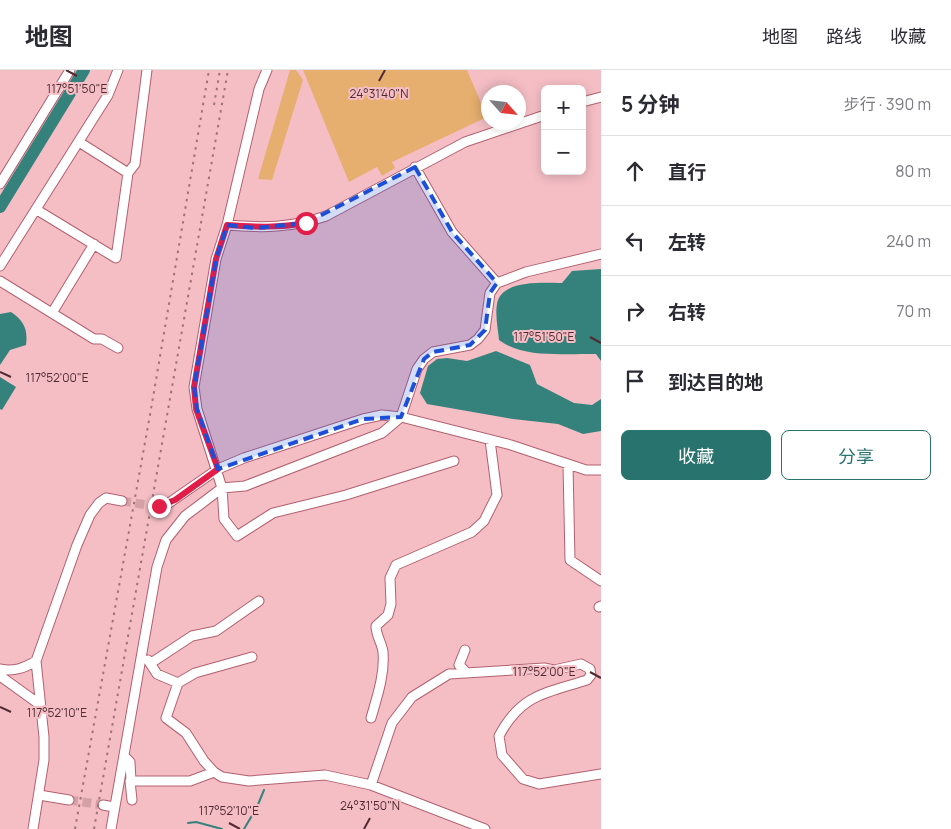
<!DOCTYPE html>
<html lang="zh">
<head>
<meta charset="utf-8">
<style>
  :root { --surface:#fff; --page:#f7f7f7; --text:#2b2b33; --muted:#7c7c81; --line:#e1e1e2; --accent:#29736e }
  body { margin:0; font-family:Manrope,"Noto Sans SC",sans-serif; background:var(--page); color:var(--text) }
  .controls { position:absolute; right:15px; top:15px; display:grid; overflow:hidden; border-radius:8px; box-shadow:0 2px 12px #0003 }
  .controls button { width:45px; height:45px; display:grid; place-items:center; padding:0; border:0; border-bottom:1px solid var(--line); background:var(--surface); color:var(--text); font:25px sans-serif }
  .compass { position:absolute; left:481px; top:15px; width:45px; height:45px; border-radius:50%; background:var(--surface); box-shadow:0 2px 12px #0003; rotate:117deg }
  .stop { position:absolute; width:15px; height:15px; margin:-11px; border:4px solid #e11d48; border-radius:50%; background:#fff }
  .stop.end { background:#e11d48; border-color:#fff; box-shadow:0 1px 5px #0008 }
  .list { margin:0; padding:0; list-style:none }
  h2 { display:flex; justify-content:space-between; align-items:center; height:65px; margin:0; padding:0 20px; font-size:21px }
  h2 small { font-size:16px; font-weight:400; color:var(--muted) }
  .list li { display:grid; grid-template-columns:32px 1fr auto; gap:15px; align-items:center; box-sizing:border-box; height:70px; padding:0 20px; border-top:1px solid var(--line) }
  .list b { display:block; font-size:19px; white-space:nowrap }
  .list em { font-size:16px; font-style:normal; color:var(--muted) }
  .actions { display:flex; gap:10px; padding:15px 20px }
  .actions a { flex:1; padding:11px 0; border:1px solid var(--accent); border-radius:8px; text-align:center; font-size:18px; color:var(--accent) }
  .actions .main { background:var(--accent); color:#fff }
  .icon { flex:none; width:28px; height:28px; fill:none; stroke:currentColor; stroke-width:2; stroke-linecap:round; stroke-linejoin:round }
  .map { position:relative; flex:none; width:601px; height:759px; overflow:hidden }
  header { display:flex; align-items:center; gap:30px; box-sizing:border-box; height:70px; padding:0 25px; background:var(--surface); border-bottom:1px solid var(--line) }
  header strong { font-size:24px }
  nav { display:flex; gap:28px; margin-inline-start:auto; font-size:18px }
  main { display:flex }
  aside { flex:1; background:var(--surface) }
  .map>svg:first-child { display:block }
</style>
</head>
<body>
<header>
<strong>地图</strong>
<nav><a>地图</a><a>路线</a><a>收藏</a></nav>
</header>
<main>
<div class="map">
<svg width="601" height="759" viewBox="0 0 601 759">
  <rect width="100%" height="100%" fill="#f5bec5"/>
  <!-- green -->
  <path fill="#e6af6f" d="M290,0H296L303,10L272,110L258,109Z
    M303,0H467L487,47L392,92L395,98L382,106L377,97L349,112Z"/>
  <!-- water -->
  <path fill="#35827d" d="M601,199V291L596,284C566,283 524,289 499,270C498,259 495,245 497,234C501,209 544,213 562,213L572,201Z
    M11,242C24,251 28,259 26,275L10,280L0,295V244Z
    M496,281L530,295L537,314L574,333L592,335L601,329V361L583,364L558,354L513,349L427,334L420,323L428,296L437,289L447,288L467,291Z
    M0,307L16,317L2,340L0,339Z"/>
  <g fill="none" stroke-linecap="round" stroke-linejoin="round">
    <!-- stream -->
    <path stroke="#35827d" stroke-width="2" d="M188,753L196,752L222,759
      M244,759L257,737L264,720"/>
    <!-- river -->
    <path stroke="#35827d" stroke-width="12" d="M0,137L84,0"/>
    <!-- minor-tunnel -->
    <path stroke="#d4a1a7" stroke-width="9" stroke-dasharray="9 4.5" stroke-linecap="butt" d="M122,431L154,436
      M69,730L103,735"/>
    <!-- minor casing -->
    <g stroke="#b2606f" stroke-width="11">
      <path id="minor" d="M267,0L259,19L227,155L216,189L194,317L197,339L222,418L224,449L237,466L273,443L346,425L454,391
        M582,32L601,27
        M79,72L128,103
        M415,97L452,162L497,213
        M0,114L70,0
        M37,140L116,188L128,103L135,94L147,0
        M227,155C262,158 292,158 326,146L465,72L545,45
        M0,196L108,25L118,0
        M0,211L94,269H102L118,278
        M52,243L94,174
        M568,395L570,490L601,511
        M154,436L166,435L218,399L244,388L363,349L382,345L401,347L511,375L586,400H601
        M599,537L601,536
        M465,580L459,595L466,602
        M252,587L195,603L178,613L166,648L186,663L204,691L214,702L222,707L249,711L325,705L371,715L485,759
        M148,590L157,604L178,613
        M151,593L192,566L216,561L259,531
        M0,599C14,602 24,598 36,591
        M0,606L39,634
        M371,648C377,627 385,604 383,582C382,573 376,566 376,556L388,545L391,534L390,508L396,495L472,462L484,451L497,425L490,370
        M124,686L130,692L131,711H190L214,702
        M130,711L132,730
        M371,715L392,653L412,627L449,604L544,598L554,600L581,594L590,599L591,605L587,610C546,623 521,624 499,666L502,685L523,709L539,714L601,704
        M39,725L69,730
        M103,735L114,737
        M33,759L44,690V667L36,591L77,475L90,445L99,433L106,428L122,431
        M111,759L157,497L166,470L185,446L222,418L245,416L382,363L401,347L417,299L424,289L433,282L470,275L478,269L485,260L490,223L497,213L526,202L601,184"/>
    </g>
    <!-- minor -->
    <use href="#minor" stroke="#fff" stroke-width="9"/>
    <!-- rail -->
    <path stroke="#9f7278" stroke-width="2" stroke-dasharray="2.5 5" stroke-linecap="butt" d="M214,35L220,0
      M75,759L150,345L209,0
      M94,759L228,0"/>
  </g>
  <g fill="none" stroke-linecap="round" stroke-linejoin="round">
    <!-- route -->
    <path stroke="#e11d48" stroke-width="6" d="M159,436L175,430L218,399L196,339L194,317L216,189L227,155C254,157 279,158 306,153"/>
  </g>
  <!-- marked area -->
  <path fill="#1d4ed8" fill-opacity="0.2" stroke="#1d4ed8" stroke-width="4" stroke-dasharray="10 6" stroke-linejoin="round" d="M415,97L452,162L497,213L490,223L485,260L470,275L433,282L424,289L401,347L363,349L218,399L197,339L194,317L216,189L227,155L256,158L306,153Z"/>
  <!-- ticks -->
  <path fill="none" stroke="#4f2b31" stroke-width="2" d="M66,0L77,6M379,11L385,0M590,267L601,273M0,302L11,307M590,602L601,608M0,637L11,642M229,753L240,759M364,759L370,748"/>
  <g font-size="12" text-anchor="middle" fill="#4f2b31" stroke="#f5bec5" stroke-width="4" stroke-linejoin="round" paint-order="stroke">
    <text x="77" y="23">117°51'50"E</text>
    <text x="379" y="28">24°31'40"N</text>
    <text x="544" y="271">117°51'50"E</text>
    <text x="57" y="312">117°52'00"E</text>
    <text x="544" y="606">117°52'00"E</text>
    <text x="57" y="647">117°52'10"E</text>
    <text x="370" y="740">24°31'50"N</text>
    <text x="229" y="745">117°52'10"E</text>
  </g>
</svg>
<div class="controls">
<button>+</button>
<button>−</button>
</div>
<svg class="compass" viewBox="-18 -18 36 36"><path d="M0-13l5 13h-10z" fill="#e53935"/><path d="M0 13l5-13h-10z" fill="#7c7c81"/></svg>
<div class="stop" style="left:306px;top:153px"></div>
<div class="stop end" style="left:159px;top:436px"></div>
</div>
<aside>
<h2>5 分钟<small>步行 · 390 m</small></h2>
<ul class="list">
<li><svg class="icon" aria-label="ahead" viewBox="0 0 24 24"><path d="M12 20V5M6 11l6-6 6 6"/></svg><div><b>直行</b></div><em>80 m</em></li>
<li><svg class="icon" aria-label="left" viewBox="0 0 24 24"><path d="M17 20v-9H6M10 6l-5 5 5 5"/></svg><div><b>左转</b></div><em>240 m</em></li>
<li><svg class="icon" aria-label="right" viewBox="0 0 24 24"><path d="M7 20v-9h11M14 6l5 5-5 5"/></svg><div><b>右转</b></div><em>70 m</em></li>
<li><svg class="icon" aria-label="arrive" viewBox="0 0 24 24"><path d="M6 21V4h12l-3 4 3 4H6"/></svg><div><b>到达目的地</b></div></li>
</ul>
<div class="actions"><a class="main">收藏</a><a>分享</a></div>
</aside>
</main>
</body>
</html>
